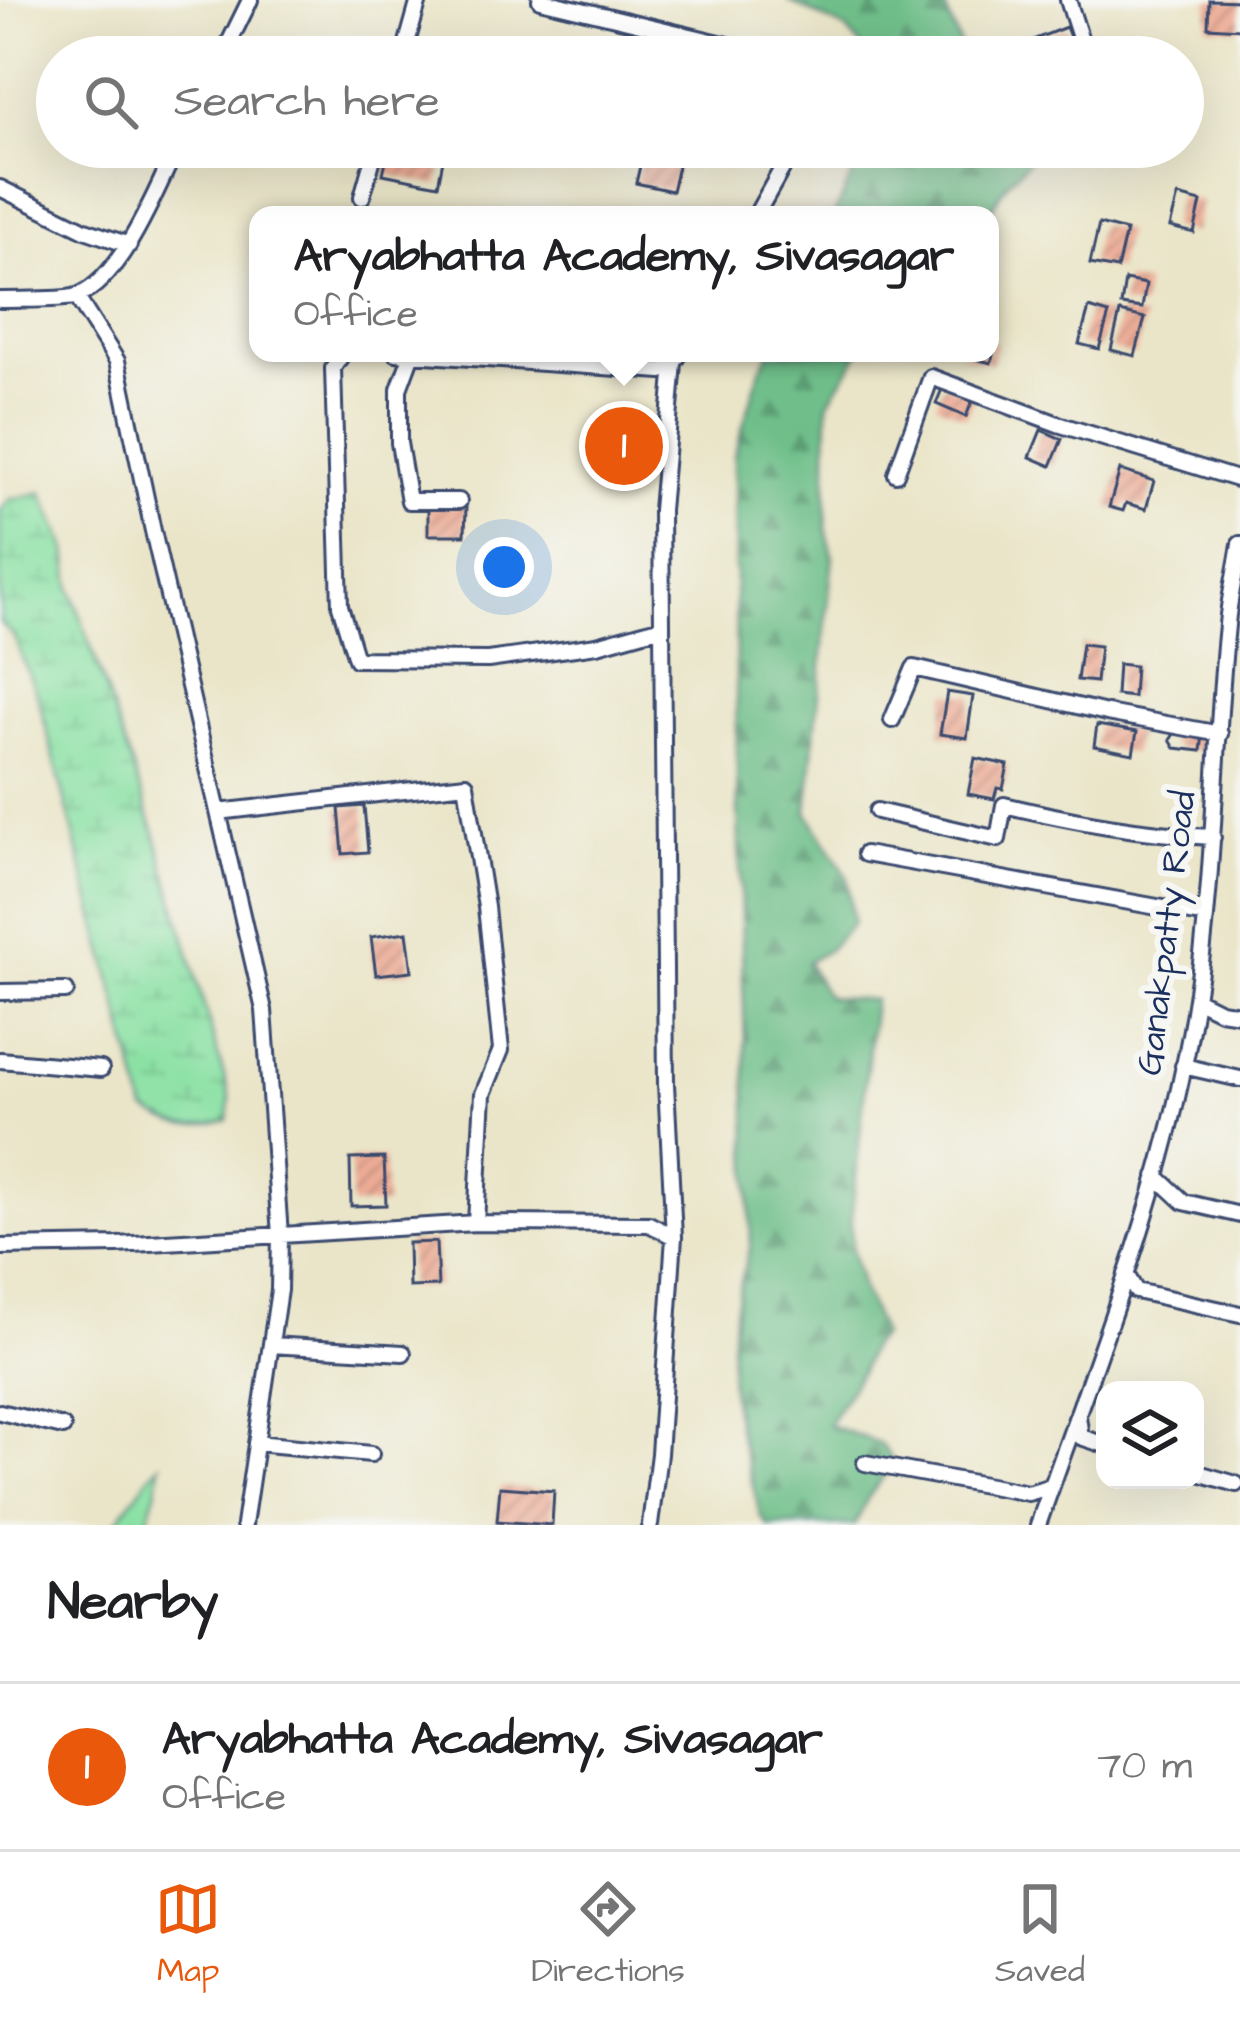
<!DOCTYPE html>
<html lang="en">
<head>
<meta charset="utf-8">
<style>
  :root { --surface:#fff; --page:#f2f2f2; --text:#202124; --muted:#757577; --line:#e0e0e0; --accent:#ea580c }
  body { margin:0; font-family:"Architects Daughter",sans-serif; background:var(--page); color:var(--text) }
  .controls { position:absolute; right:36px; bottom:36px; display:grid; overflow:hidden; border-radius:24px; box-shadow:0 12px 48px #0002 }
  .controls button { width:108px; height:108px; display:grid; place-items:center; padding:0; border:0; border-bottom:3px solid var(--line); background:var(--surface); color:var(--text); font:60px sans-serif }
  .you { position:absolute; left:504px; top:567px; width:42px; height:42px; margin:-30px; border:9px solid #fff; border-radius:50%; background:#1a73e8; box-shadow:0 0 0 18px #1a73e833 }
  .badge { display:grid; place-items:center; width:78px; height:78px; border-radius:50%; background:var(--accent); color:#fff; font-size:39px; font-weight:700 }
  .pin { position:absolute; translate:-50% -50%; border:6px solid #fff; box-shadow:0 3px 12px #0006 }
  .popup { position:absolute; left:249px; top:206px; width:750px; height:156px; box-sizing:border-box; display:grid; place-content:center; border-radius:24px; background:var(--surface); filter:drop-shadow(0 3px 9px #0005); font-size:39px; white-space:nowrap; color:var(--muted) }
  .popup b { font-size:45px; color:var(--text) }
  .popup::after { content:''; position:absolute; left:50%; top:100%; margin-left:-24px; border:24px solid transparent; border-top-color:var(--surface) }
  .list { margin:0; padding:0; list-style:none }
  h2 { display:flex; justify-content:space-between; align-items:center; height:156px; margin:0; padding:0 48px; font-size:51px }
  h2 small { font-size:39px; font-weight:400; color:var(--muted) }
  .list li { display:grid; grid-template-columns:78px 1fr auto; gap:36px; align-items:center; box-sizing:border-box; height:168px; padding:0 48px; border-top:3px solid var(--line) }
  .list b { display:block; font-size:45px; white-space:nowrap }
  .list p { margin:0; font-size:39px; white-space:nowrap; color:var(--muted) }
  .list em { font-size:39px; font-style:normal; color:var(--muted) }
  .icon { flex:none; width:66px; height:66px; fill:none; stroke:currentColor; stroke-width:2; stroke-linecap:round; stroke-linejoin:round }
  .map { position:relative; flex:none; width:1240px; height:1525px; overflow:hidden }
  .search { position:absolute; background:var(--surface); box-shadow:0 12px 48px #0002; left:36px; right:36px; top:36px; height:132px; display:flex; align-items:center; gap:30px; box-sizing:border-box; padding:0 42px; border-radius:66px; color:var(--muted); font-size:45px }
  .sheet { height:324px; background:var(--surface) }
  nav { display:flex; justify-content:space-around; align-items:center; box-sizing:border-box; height:168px; border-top:3px solid var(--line); background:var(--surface); font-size:33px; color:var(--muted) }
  nav a { display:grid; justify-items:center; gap:6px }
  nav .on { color:var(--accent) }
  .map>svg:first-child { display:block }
</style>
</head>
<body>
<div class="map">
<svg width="1240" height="1525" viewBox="0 0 1240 1525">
  <defs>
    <pattern id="forest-firs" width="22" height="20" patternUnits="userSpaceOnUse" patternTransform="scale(3)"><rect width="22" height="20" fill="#70bf8a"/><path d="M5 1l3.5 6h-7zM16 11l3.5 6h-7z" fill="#5b9c74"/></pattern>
    <pattern id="wetland-marsh" width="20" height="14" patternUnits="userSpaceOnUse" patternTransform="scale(3)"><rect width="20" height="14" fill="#8be1a4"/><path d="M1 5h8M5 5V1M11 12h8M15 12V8" fill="none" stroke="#77c190"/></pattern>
    <pattern id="building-hatch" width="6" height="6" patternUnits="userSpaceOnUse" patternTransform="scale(3)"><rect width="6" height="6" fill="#edac95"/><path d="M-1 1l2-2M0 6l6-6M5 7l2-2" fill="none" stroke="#bf8c7d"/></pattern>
  </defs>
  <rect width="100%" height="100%" fill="#f6f6f2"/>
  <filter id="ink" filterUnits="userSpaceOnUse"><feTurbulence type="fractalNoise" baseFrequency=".00833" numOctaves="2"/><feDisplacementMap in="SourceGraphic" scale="24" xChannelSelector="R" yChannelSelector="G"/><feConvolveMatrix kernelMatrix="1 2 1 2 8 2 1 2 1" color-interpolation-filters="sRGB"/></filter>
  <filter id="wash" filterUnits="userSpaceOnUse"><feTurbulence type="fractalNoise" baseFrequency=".004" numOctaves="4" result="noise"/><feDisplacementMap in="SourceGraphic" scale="48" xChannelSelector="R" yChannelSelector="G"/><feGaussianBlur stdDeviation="2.7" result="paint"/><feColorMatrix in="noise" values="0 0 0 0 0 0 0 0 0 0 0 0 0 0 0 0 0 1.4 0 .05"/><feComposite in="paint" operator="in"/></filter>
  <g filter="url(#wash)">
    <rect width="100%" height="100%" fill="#eae5c8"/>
    <!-- forest -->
    <path fill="url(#forest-firs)" stroke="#467774" stroke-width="3" d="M787,0H942L962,50L970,57H870L847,30Z
      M865,147H1037L1036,153L1006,184L988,215H834Z
      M769,353H859L828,403L826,529L833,556L807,812L847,876L853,923L828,950L807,962L827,997L874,1000L851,1221L852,1250L862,1289L882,1335L870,1347L861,1371L828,1425L879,1443L894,1462L867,1499L855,1525H767L760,1515C752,1478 739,1441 733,1404C725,1355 736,1292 751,1245L737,774L734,456L760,370Z"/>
    <!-- wetland -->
    <path fill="url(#wetland-marsh)" stroke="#538881" stroke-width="3" d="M42,492L67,549L71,589L155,833L230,1097L228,1120C192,1129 176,1129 145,1110L39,700L14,637L0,622V512L9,500Z
      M160,1464L157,1489L146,1525H114C130,1505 142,1483 160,1464Z"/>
    <g id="blocks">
      <!-- building -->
      <path fill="url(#building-hatch)" d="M1209,0L1240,1V29L1208,27Z
        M1066,27L1073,45L1040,57H1021L1017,46Z
        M312,147H358L355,160Z
        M389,147H404L444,155L438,185L383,174Z
        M643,153L679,162L672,191L636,183Z
        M1178,196L1201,202L1194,233L1170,227Z
        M1099,224L1126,231L1117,269L1090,264Z
        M1125,280L1146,284L1142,308L1121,305Z
        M1089,308L1109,314L1099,349L1079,344Z
        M1120,312L1145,318L1135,356L1111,350Z
        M990,341L996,343L991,363L959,355L990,353Z
        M944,384L974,396L966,417L936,404Z
        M1041,430L1062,439L1051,466L1030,457Z
        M1120,470L1154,481L1146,509L1126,503L1123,511L1109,507Z
        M428,506H466L465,535H428Z
        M1082,644L1100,646L1096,682L1077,680Z
        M1118,664L1135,666L1133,697L1116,695Z
        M947,692L973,696L967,738L940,734Z
        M1097,725L1137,732L1133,754L1094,746Z
        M1176,731L1203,734L1201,751L1175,748L1170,740Z
        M975,758L1008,765L1003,789L997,788L994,799L968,794Z
        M364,806L368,852L343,854L339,808Z
        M407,932L412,971L376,975L371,937Z
        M384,1158L386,1205L351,1206L350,1159Z
        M436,1242L438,1286L409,1287L408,1243Z
        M500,1487L554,1491L552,1525L497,1521Z"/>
    </g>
  </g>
  <g filter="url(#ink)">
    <use href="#blocks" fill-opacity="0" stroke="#3a4a6e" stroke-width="3"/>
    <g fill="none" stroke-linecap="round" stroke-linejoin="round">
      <!-- street casing -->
      <g stroke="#3a4a6e" stroke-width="20">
        <path id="street" d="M540,0L728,45L763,57
          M1068,0L1083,47
          M222,57L250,0
          M403,57L419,0
          M0,188L85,230L129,245
          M362,197L376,147
          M756,215L794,147
          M76,296L117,361L153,531L264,1010L280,1235L279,1290L244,1525
          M0,300C18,299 62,301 77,296C122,279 157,188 177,147
          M343,353L333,368L340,606L356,659L488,660L597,645L662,627
          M396,353L662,371L674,363
          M412,354L399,389V443L409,501H459
          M896,474L931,377L1058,424L1240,480
          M892,720L914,668L1107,713L1220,734
          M877,811L998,839L1004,805C1073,821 1141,834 1213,837
          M218,812L466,784L486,907L501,1050L483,1094L476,1223
          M865,854L1196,914L1205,906
          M0,992L66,991
          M1196,999L1220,1011L1240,1014
          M0,1060L101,1069
          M1183,1066L1240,1079
          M1156,1176L1184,1202L1240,1215
          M0,1247L117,1245L476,1223L649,1224L674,1237
          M1126,1274L1136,1291L1240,1314
          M271,1345L403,1353
          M0,1412L63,1427
          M1078,1416L1081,1437L1105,1445
          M256,1443L371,1454
          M865,1463L1028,1493L1052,1486
          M1195,1472L1236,1484
          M650,1525L659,1454L674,1237L666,1084L661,510L674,363L680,353
          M1038,1525C1098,1354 1169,1180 1196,999C1215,875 1214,750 1227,625C1229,598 1236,571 1240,544"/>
      </g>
      <!-- street -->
      <use href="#street" stroke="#fff" stroke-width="14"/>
    </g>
  </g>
  <g text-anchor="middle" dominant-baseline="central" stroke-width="12" stroke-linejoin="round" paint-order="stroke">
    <!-- street labels -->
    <g font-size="36" fill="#1b2f5e" stroke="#f6f6f2">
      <text transform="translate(1167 933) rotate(-83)">Ganakpatty Road</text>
    </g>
  </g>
</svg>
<div class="controls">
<button><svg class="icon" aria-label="layers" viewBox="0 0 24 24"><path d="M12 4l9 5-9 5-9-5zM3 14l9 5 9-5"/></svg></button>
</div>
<div class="you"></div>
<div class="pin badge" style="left:624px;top:446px">1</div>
<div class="popup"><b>Aryabhatta Academy, Sivasagar</b>Office</div>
<div class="search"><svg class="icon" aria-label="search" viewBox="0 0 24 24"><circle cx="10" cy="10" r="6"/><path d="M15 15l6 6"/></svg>Search here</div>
</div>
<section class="sheet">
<h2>Nearby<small></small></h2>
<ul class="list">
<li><span class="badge">1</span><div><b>Aryabhatta Academy, Sivasagar</b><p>Office</p></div><em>70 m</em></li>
</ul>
</section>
<nav>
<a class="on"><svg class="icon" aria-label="map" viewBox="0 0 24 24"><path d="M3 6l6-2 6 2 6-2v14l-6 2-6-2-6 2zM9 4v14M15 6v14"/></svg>Map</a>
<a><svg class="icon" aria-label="directions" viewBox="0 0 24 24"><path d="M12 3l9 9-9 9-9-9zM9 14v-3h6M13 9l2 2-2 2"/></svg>Directions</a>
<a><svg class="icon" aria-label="saved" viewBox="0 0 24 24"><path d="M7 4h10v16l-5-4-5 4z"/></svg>Saved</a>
</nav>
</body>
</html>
